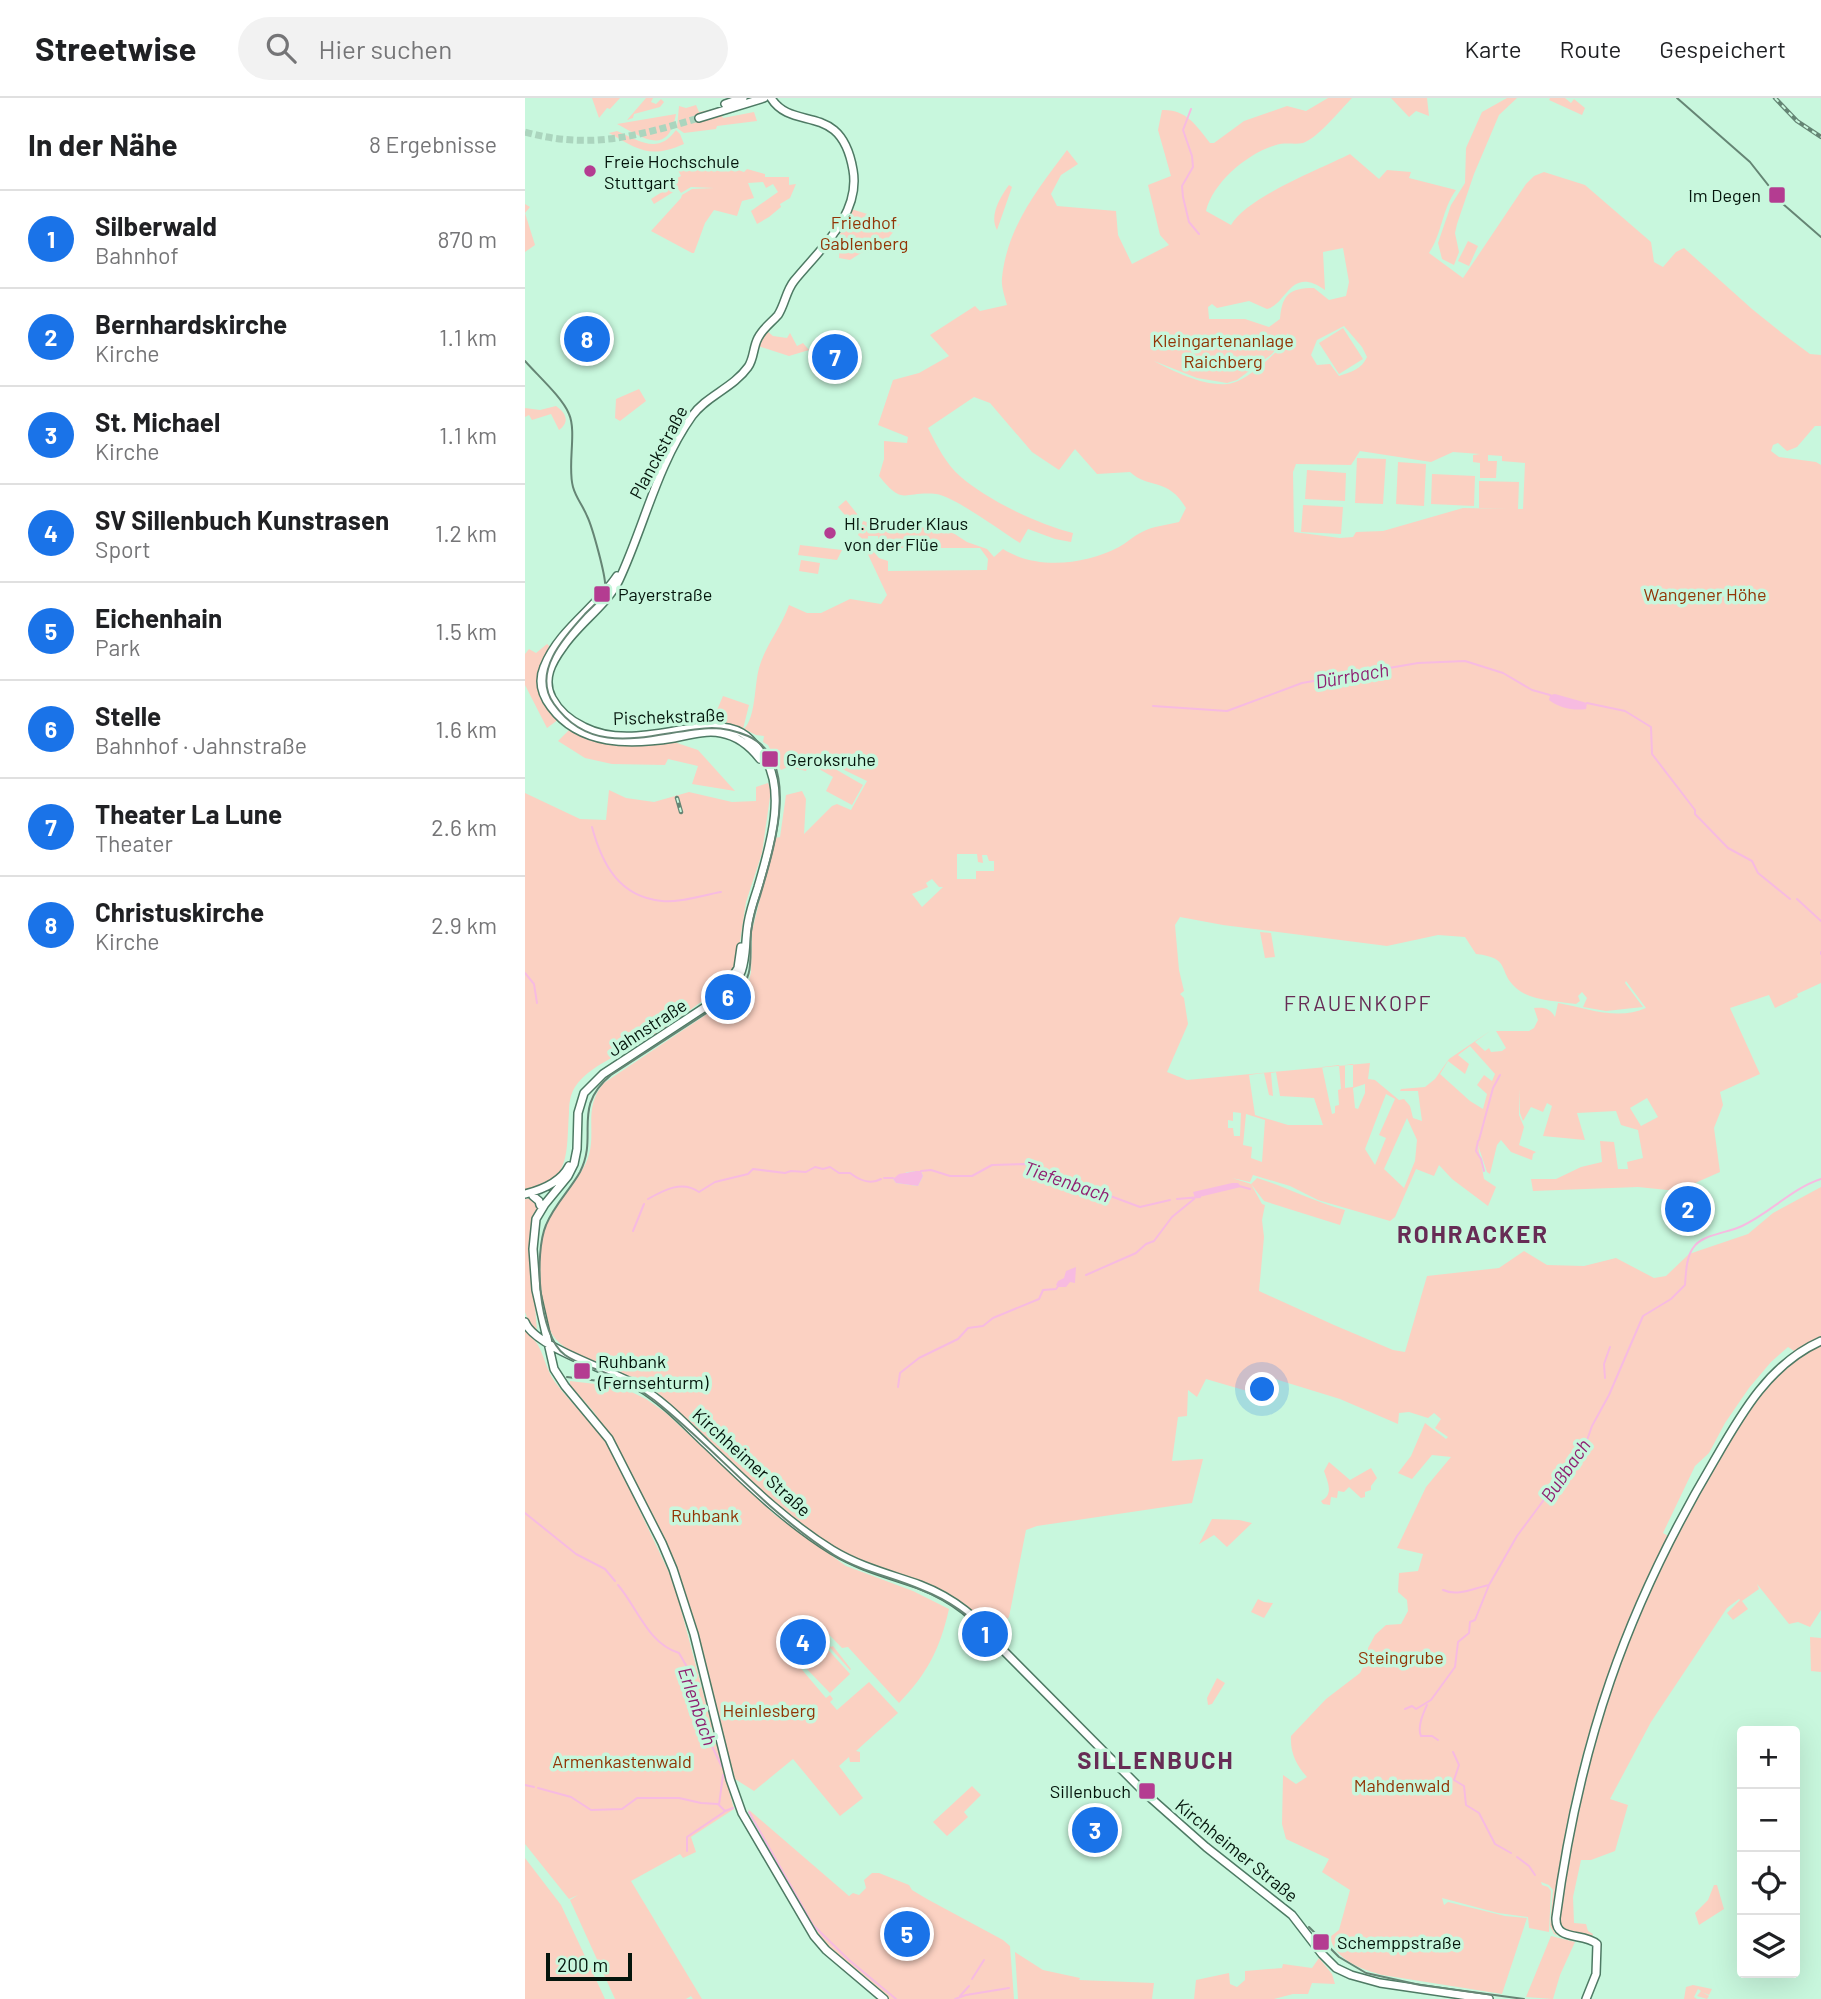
<!DOCTYPE html>
<html lang="de">
<head>
<meta charset="utf-8">
<style>
  :root { --surface:#fff; --page:#f2f2f2; --text:#202124; --muted:#757577; --line:#e0e0e0; --accent:#1a73e8 }
  body { margin:0; font-family:Barlow,sans-serif; background:var(--page); color:var(--text) }
  .controls { position:absolute; right:21px; bottom:21px; display:grid; overflow:hidden; border-radius:7px; box-shadow:0 7px 28px #0002 }
  .controls button { width:63px; height:63px; display:grid; place-items:center; padding:0; border:0; border-bottom:2px solid var(--line); background:var(--surface); color:var(--text); font:35px sans-serif }
  .scale { position:absolute; left:21px; bottom:18px; width:86px; box-sizing:border-box; padding-left:7px; border:4px solid #04150c; border-top:0; font-size:19px; line-height:24px; white-space:nowrap; color:#04150c; -webkit-text-stroke:5px #c8f7dd; paint-order:stroke }
  .you { position:absolute; left:738px; top:1292px; width:24px; height:24px; margin:-18px; border:5px solid #fff; border-radius:50%; background:#1a73e8; box-shadow:0 0 0 10px #1a73e833 }
  .badge { display:grid; place-items:center; width:46px; height:46px; border-radius:50%; background:var(--accent); color:#fff; font-size:23px; font-weight:700 }
  .pin { position:absolute; translate:-50% -50%; border:4px solid #fff; box-shadow:0 2px 7px #0006 }
  .list { margin:0; padding:0; list-style:none }
  h2 { display:flex; justify-content:space-between; align-items:center; height:91px; margin:0; padding:0 28px; font-size:30px }
  h2 small { font-size:23px; font-weight:400; color:var(--muted) }
  .list li { display:grid; grid-template-columns:46px 1fr auto; gap:21px; align-items:center; box-sizing:border-box; height:98px; padding:0 28px; border-top:2px solid var(--line) }
  .list b { display:block; font-size:26px; white-space:nowrap }
  .list p { margin:0; font-size:23px; white-space:nowrap; color:var(--muted) }
  .list em { font-size:23px; font-style:normal; color:var(--muted) }
  .icon { flex:none; width:38px; height:38px; fill:none; stroke:currentColor; stroke-width:2; stroke-linecap:round; stroke-linejoin:round }
  .map { position:relative; flex:none; width:1296px; height:1901px; overflow:hidden }
  header { display:flex; align-items:center; gap:42px; box-sizing:border-box; height:98px; padding:0 35px; background:var(--surface); border-bottom:2px solid var(--line) }
  header strong { font-size:33px }
  nav { display:flex; gap:38px; margin-inline-start:auto; font-size:24px }
  .search { width:490px; height:63px; background:var(--page); display:flex; align-items:center; gap:18px; box-sizing:border-box; padding:0 24px; border-radius:38px; color:var(--muted); font-size:26px }
  main { display:flex }
  aside { flex:1; background:var(--surface) }
  .map>svg:first-child { display:block }
</style>
</head>
<body>
<header>
<strong>Streetwise</strong>
<div class="search"><svg class="icon" aria-label="search" viewBox="0 0 24 24"><circle cx="10" cy="10" r="6"/><path d="M15 15l6 6"/></svg>Hier suchen</div>
<nav><a>Karte</a><a>Route</a><a>Gespeichert</a></nav>
</header>
<main>
<aside>
<h2>In der Nähe<small>8 Ergebnisse</small></h2>
<ul class="list">
<li><span class="badge">1</span><div><b>Silberwald</b><p>Bahnhof</p></div><em>870 m</em></li>
<li><span class="badge">2</span><div><b>Bernhardskirche</b><p>Kirche</p></div><em>1.1 km</em></li>
<li><span class="badge">3</span><div><b>St. Michael</b><p>Kirche</p></div><em>1.1 km</em></li>
<li><span class="badge">4</span><div><b>SV Sillenbuch Kunstrasen</b><p>Sport</p></div><em>1.2 km</em></li>
<li><span class="badge">5</span><div><b>Eichenhain</b><p>Park</p></div><em>1.5 km</em></li>
<li><span class="badge">6</span><div><b>Stelle</b><p>Bahnhof · Jahnstraße</p></div><em>1.6 km</em></li>
<li><span class="badge">7</span><div><b>Theater La Lune</b><p>Theater</p></div><em>2.6 km</em></li>
<li><span class="badge">8</span><div><b>Christuskirche</b><p>Kirche</p></div><em>2.9 km</em></li>
</ul>
</aside>
<div class="map">
<svg width="1296" height="1901" viewBox="0 0 1296 1901">
  <rect width="100%" height="100%" fill="#c8f7dd"/>
  <!-- green -->
  <path fill="#fbd1c2" fill-rule="evenodd" d="M67,0H95L85,11L82,10L74,20Z
    M121,0H128L126,4L131,6L136,1L139,4L135,9L109,16L108,20L102,22Z
    M803,0H827C816,11 793,40 778,45C770,47 760,44 751,47C723,55 688,84 681,113L706,127C722,99 795,71 825,56L854,81L862,72L886,74L884,80L931,92C917,111 917,136 904,155L938,180L1001,86L1009,78L1019,74L1060,87L1126,144L1129,164L1138,169L1151,154L1159,150L1227,211L1258,236L1285,256L1296,257V328H1290L1272,349L1262,353L1253,345L1248,347L1246,353L1254,359L1291,364L1296,367V885L1272,896L1273,899L1250,910L1244,897L1205,910L1235,976L1195,994L1198,1007L1189,1030L1195,1074L1152,1093L1113,1089L1008,1093L1006,1081H1031L1056,1069L1077,1064L1075,1043L1089,1044L1093,1071H1103L1102,1064L1118,1060L1113,1032L1096,1027L1091,1013L1052,1015L1060,1042L1018,1038L1027,1008L1022,1005L1018,1014L1006,1009L998,1023L995,1015V991L994,1017L999,1029L994,1047L1011,1054L1008,1056L1007,1062L986,1054L976,1042L972,1047L965,1076L962,1074L953,1047L959,1081L971,1089L963,1108L927,1081L914,1067L909,1078L891,1071L870,1119L865,1123L793,1102L765,1088L728,1077L725,1084L707,1080L726,1086L737,1106L740,1107L737,1122L739,1139L734,1193L809,1227L868,1252L880,1254L902,1178L974,1170L999,1153L1022,1167L1059,1168L1091,1160L1129,1180L1141,1178L1164,1156L1223,1136L1248,1115L1296,1089V1238L1269,1253L1263,1249L1246,1264L1224,1290L1200,1325L1184,1355L1170,1368L1138,1435L1143,1438C1089,1547 1048,1661 1033,1782C1031,1797 1024,1819 1029,1834L1036,1838L1029,1836L1025,1828L1028,1792L1024,1787L1016,1784L1017,1787L1023,1789L1026,1793L1024,1834L1004,1830L1003,1819L973,1815L917,1800L919,1807L923,1804L980,1818L1002,1820L977,1896L857,1877C836,1871 810,1862 805,1839L814,1832L825,1792L797,1774L804,1761L761,1741L757,1726L758,1677L771,1686L782,1679C771,1667 765,1654 766,1638L801,1601L835,1575L843,1560V1550L850,1537L861,1527L876,1526L883,1513L882,1502L873,1494L874,1475L893,1473L898,1456L872,1450L901,1389L926,1359L907,1357L887,1381L873,1375L886,1358L900,1325L921,1341L923,1339L910,1330L916,1321L909,1315L903,1320L884,1314L874,1315L873,1326L815,1301L750,1281L744,1296L722,1293L681,1281L672,1299L663,1292L662,1318L653,1319L647,1363L678,1361L667,1405L512,1428L501,1432L484,1519L471,1533C448,1517 429,1497 401,1486C377,1477 344,1471 322,1458C243,1409 182,1340 109,1283C87,1266 36,1259 25,1232C15,1210 11,1149 21,1128C31,1105 50,1088 61,1065C74,1037 56,1011 79,985L212,896L218,909L227,903L223,888L226,874L227,833L250,740L255,739L261,697L277,693L281,701L279,736L307,708L312,706L326,712L342,683L288,657L281,673L263,669L256,672L243,647L238,644L239,638L231,637L219,631C231,618 229,589 234,570C240,548 256,530 264,507L282,515H296L325,501L356,506L362,497L340,450L343,446L333,437L338,423L361,429L382,430L419,429L442,444L462,451L469,459L478,451C511,472 560,467 594,449C602,445 608,438 617,434C628,428 642,427 654,424L661,410C643,379 623,391 605,374L572,376L550,351L534,372L507,354L465,305L449,299L403,330C412,348 421,366 436,379C464,403 513,426 548,435L546,444L530,441L503,431L495,445C477,434 429,398 411,396C378,393 379,409 354,378L359,361V343L382,345L383,339L353,327L368,282L394,275L424,258L405,237L450,208L455,213L482,207C480,199 476,189 477,180C482,129 513,91 542,52L553,66L536,77L526,96L532,108L591,113L593,137L607,166L644,147L635,137L623,87L646,78L633,32L637,12C661,11 671,27 685,45H689L719,23L762,8L781,13ZM818,150L824,184L821,198L804,202L789,190C764,190 757,197 755,221L744,229L720,221H684L683,209L687,206L692,210L724,203L742,211C762,207 765,167 800,192L798,154ZM819,228L837,249L842,259C837,271 826,274 814,278L805,266L792,267L786,257L792,242ZM763,235C761,246 749,256 740,264C730,272 716,285 702,286C678,288 650,274 629,263L672,280L702,285L712,282L747,256ZM835,353L906,364L928,354L955,356L948,357V364L955,365V380H971L972,363H963V357L977,358V363L1000,365L998,411H993L994,384L954,383V410L983,411L938,410L858,433L831,434L828,439L815,440L769,434L768,374L771,366L826,367ZM343,438H353L354,444H361V450H455L463,461L462,472L363,473V463L354,460L343,447ZM432,756H452L453,764L458,765L457,757H462L464,763H469V773H451V781H432ZM407,781L414,789H418L397,809L387,796L403,789L401,785ZM655,819L698,827L862,848L913,837L940,839L951,856C987,860 972,873 991,890C1005,903 1033,903 1051,906L1055,903L1053,898L1057,894L1062,900L1058,909L1081,913L1118,909L1100,885L1101,883L1121,910C1093,923 1061,910 1033,905L1030,919C1025,910 1019,909 1009,910L1013,922L1009,930L1004,933H965L924,961L910,981L900,989L876,991L875,993H893L897,1023L888,1020L885,1008L879,1001L874,1002L850,982L843,981L845,965L662,982L642,974L663,926L659,900L655,896L659,893L654,872L650,827ZM965,933H971L981,950L977,953L966,954L964,950L960,953L950,944ZM945,948L970,976L967,983L959,977L952,987L962,996L958,1011L945,1003L915,976L923,963L940,976L944,966L933,957ZM828,966V989L820,990V967ZM814,967L816,991L813,992L814,1007L810,1008V1015L807,1016L797,969ZM751,974L755,998L789,1000L798,1027H763L730,1017L724,977L739,975L744,997L748,998L746,975ZM840,986V995L833,1011L830,1010L828,990ZM861,996L870,1001L854,1037L861,1040L850,1067L840,1051ZM1122,1000L1133,1019L1116,1028L1105,1010ZM708,1014L716,1015L715,1038H709L708,1030H703V1022L708,1023ZM721,1016L740,1022L737,1064L726,1060L727,1049L718,1047ZM882,1020L892,1042L890,1063L879,1090L859,1071ZM396,1073L398,1078L393,1088L371,1085L368,1081L382,1074Z
    M866,0H902L904,18L891,13L884,19Z
    M982,0H992L974,17L949,76L932,126L930,135L934,154L929,167L917,161L913,145L926,107L940,85L941,50L957,14Z
    M1025,0H1040L1046,5L1049,1L1060,10L1057,17L1024,2Z
    M171,7L174,14L188,11L196,15L198,20L229,14L232,23L192,28L191,31L159,35L152,30L154,8L161,10Z
    M151,16C143,59 118,40 92,26Z
    M151,32L155,36L159,46C125,61 114,52 84,35L92,33C115,43 133,57 151,32Z
    M175,58H190L188,63L214,69L213,72L219,74L222,71L240,76V79H264V87L271,86L265,100L255,106L256,109L244,119L232,126L226,113L253,94L248,86L241,90L238,84L223,85L229,100L217,103L212,118L189,112L180,125L169,155H167L126,133L156,100L157,97L167,91L189,90L166,89L156,95L153,91L129,106L126,101L137,94L135,89L156,78L151,68Z
    M484,87L487,89L472,132C464,118 475,99 484,87Z
    M0,106L5,109L0,115L10,147L0,154Z
    M326,111L375,126L360,144L365,149L362,152L336,155L325,162L314,160L315,136Z
    M943,143L953,148L944,168L933,163Z
    M818,230L838,261L814,276L794,245Z
    M242,233L248,238L262,240L265,235L272,248L278,245L284,252L264,258L233,248Z
    M114,291L121,303L95,323L90,320L91,301Z
    M31,308C40,314 46,323 34,332L26,316L7,322L4,317L0,319V310L15,312Z
    M832,360L861,361L858,406L830,405Z
    M873,364L901,366L899,408L871,406Z
    M782,372L821,375L820,403L780,401Z
    M907,376L950,378L949,408L906,406Z
    M321,402L333,417L325,423L313,409Z
    M778,407L818,409L816,436L776,434Z
    M275,447L317,452L312,462L273,457Z
    M276,462L295,465L293,476L274,473Z
    M22,546L27,550L19,563L34,621L22,630L0,587V556L4,551L11,555Z
    M198,598L224,607L218,631L203,625L186,626Z
    M45,631C85,650 106,649 150,643L152,645L173,652L210,693L167,686L173,668L143,661L140,667L87,666L60,660L33,643Z
    M290,663L296,666L298,664L338,687L327,707L301,693L308,679L287,667Z
    M243,685L246,692L237,755L221,804L212,864L197,889C171,907 145,928 117,944C95,957 65,967 50,989C45,997 44,1006 44,1015C41,1054 47,1084 0,1093V695L55,721L81,722L84,692L101,700L129,704L164,694L207,704L231,703V689Z
    M735,834L746,835L750,859L740,860Z
    M732,1080C762,1089 789,1104 820,1112L815,1127L739,1103L726,1086Z
    M16,1099C0,1144 9,1186 12,1233L6,1230L0,1214V1101Z
    M0,1232C4,1238 11,1242 14,1249C20,1261 22,1273 30,1284C48,1309 73,1328 88,1356L149,1485L209,1711L166,1739L171,1754L158,1760L155,1756L106,1783L177,1901H168L166,1898L161,1901H90L45,1802L53,1797L44,1801L0,1746Z
    M1296,1246V1512L1285,1529L1273,1524L1264,1526L1232,1486L1234,1491L1217,1503L1223,1511L1208,1522L1202,1515L1215,1502L1214,1501L1202,1510L1126,1624L1085,1701L1103,1707L1090,1753L1066,1762H1056L1048,1799L1049,1825L1061,1826L1063,1833L1068,1836L1067,1839L1038,1833L1034,1826C1047,1697 1084,1567 1142,1451C1154,1429 1167,1408 1179,1386C1202,1346 1226,1301 1261,1269C1271,1259 1284,1253 1296,1246Z
    M45,1283L96,1289L121,1301L141,1315L250,1417L321,1468L388,1493L424,1511C415,1551 402,1576 374,1605L323,1549L317,1550L286,1518L284,1520L302,1540L300,1543L306,1549L308,1548L326,1571L325,1572L299,1543L273,1567L301,1600L305,1597L308,1601L305,1604L312,1612L344,1584L373,1615L331,1653L335,1654V1664H325L324,1659L314,1668L338,1700L315,1718L268,1661L229,1693L210,1681L157,1486L89,1344L68,1313L45,1287Z
    M804,1364L825,1382L846,1370L852,1380L846,1388V1392L840,1394V1399L836,1400L824,1389L819,1394L813,1393L812,1400L806,1399L805,1407L798,1406L796,1403C809,1396 803,1385 799,1373Z
    M687,1421L714,1422L727,1425L702,1449L689,1437L674,1446Z
    M733,1501L739,1504L748,1505L739,1520L726,1514Z
    M1285,1539L1296,1540V1574L1286,1573Z
    M298,1546L325,1576L305,1595L277,1566Z
    M692,1580L700,1585L687,1606L683,1607L682,1600Z
    M447,1688L456,1697L439,1714L443,1719L422,1738L408,1724Z
    M223,1711L324,1798L328,1795L334,1797L341,1790L339,1782L347,1775H354L384,1787L387,1792L402,1801L478,1842L485,1848L489,1901H364L304,1849L294,1837Z
    M0,1760L36,1807L80,1901H0Z
    M1189,1787H1192L1199,1811L1174,1827L1170,1815L1183,1802Z
    M1026,1838L1050,1844L1035,1877L1028,1901L1001,1899Z
    M490,1854L518,1872L555,1880L554,1882L629,1885L627,1901H493Z
    M794,1860L807,1876L810,1886L787,1885L783,1896H768L749,1901H669L671,1882L704,1875L705,1886L712,1889L720,1882V1873L757,1870L758,1866L787,1870Z
    M1168,1887L1187,1891L1184,1897L1177,1894L1184,1898L1182,1901L1172,1898L1176,1893L1173,1891L1169,1899L1172,1901H1159L1161,1889Z"/>
  <!-- water -->
  <path fill="#f7bbe1" d="M1030,596L1062,605L1061,611C1049,613 1034,610 1024,602L1025,597Z
    M391,1073H396L398,1078L393,1088L371,1085L368,1081L374,1076Z
    M707,1085H713L716,1089L670,1100L668,1094Z
    M551,1169L550,1185L545,1184L541,1189H534L531,1187L533,1183L539,1180L541,1173Z"/>
  <g fill="none" stroke-linecap="round" stroke-linejoin="round">
    <!-- stream -->
    <path stroke="#f7bbe1" stroke-width="2" d="M666,11L658,32L667,58L668,69L657,88L658,99L664,124L674,136
      M327,261L322,257L328,245
      M1062,605L1100,613L1126,629L1127,656L1170,712V716L1203,750L1227,763L1233,775L1265,801
      M628,608L702,613L777,585L893,565L940,563L978,575L1007,592L1025,597
      M67,729C77,766 94,799 137,803C155,805 178,797 196,794
      M1272,801L1296,823
      M1296,854V856
      M0,875L9,886L12,905
      M954,1042L968,990L975,977
      M953,1043L951,1053L956,1061L959,1073
      M396,1073L406,1072L425,1078H447L467,1067L499,1066L615,1109L645,1102
      M359,1080H368
      M714,1088L725,1091
      M123,1101C139,1092 157,1082 174,1094L190,1084L223,1076L228,1071L260,1075L266,1073L281,1074L290,1069L298,1071L305,1069L314,1075H325C334,1082 345,1087 356,1081
      M652,1101L675,1099
      M108,1133L119,1106
      M561,1177L611,1155L621,1146L629,1143L647,1119L669,1101
      M1080,1280L1079,1266L1085,1249
      M373,1289L375,1275L394,1260L433,1241L443,1230L458,1228L468,1220L514,1201L518,1192L531,1191L534,1187
      M0,1415L51,1456L80,1471L90,1483
      M93,1487C112,1509 123,1546 154,1555L166,1576L183,1640L197,1669
      M918,1492C933,1499 949,1490 964,1487
      M902,1607C898,1616 892,1629 896,1638H907L913,1642
      M880,1611L887,1608L891,1611L906,1602L930,1569L933,1544L944,1535L945,1524L950,1522L964,1487L992,1438L1061,1345L1067,1328L1084,1297L1118,1218L1146,1201L1160,1187C1161,1175 1161,1160 1168,1150C1177,1136 1203,1135 1217,1128C1245,1115 1266,1091 1296,1081
      M928,1654L934,1667L929,1682L939,1688L941,1707L954,1715L970,1746L986,1755
      M0,1687L9,1689
      M13,1690L46,1699L66,1712L97,1711L112,1700H154L176,1705L193,1706L200,1713L208,1710
      M194,1707L198,1677
      M224,1714L288,1827L324,1862L371,1901
      M162,1753V1739L199,1714
      M992,1759L1004,1768L1010,1777
      M447,1881L459,1862
      M435,1898L444,1888
      M430,1901L441,1897L484,1890"/>
    <!-- major-tunnel -->
    <path stroke="#abd5be" stroke-width="7" stroke-dasharray="7 3.5" stroke-linecap="butt" d="M0,34C65,52 112,38 174,20"/>
    <!-- major casing -->
    <g stroke="#4e7a64" stroke-width="10">
      <path id="major" d="M246,0C268,35 316,2 328,72C336,117 294,152 269,183C261,193 260,206 253,217C246,225 238,230 233,240C228,249 229,261 223,269C208,290 181,298 167,318C132,367 119,429 94,482C83,506 53,526 38,549C27,564 17,581 27,600C34,613 46,623 59,629C112,656 178,613 217,635C226,640 232,649 238,657C263,693 244,751 233,789C229,801 225,813 223,825C218,856 225,876 197,898L78,976L59,995L53,1015L52,1051L49,1066L43,1078L20,1106L11,1121L8,1151L11,1192L29,1271L40,1288L84,1341L137,1445L148,1471L169,1536L205,1681L217,1715L289,1838L301,1852L359,1901
        M200,6L218,0
        M174,20L239,0
        M92,478C71,510 34,531 19,569C13,583 17,597 26,609C55,648 105,647 149,640C164,637 181,632 196,635C213,638 225,648 235,661
        M201,889L213,870L216,849
        M0,1096C16,1092 36,1084 44,1068
        M8,1098L14,1103L15,1107
        M0,1224C9,1249 88,1273 113,1288C139,1303 160,1326 181,1346C221,1384 260,1423 307,1452C335,1469 364,1476 395,1487C429,1500 456,1522 477,1551L620,1695L681,1749L767,1817L797,1856L811,1870L826,1877L855,1885L964,1901
        M1061,1901L1071,1876L1072,1846C1058,1834 1030,1844 1031,1820C1054,1647 1100,1513 1189,1363C1216,1316 1244,1266 1296,1243"/>
    </g>
    <!-- major -->
    <use href="#major" stroke="#fff" stroke-width="7"/>
    <!-- tram -->
    <path stroke="#658574" stroke-width="2" d="M1152,0L1225,64L1258,106L1296,139
      M0,263C12,277 37,299 44,316C52,334 42,368 48,389C51,400 58,408 62,418C67,428 82,481 80,490C78,500 68,508 61,515C40,538 6,574 29,606C70,664 132,632 187,630C199,630 211,633 223,638C278,663 248,753 235,798C231,809 228,821 226,834C224,858 231,880 209,897L86,977C46,1010 74,1037 55,1074C45,1092 29,1107 21,1127C9,1155 13,1238 40,1257C51,1265 66,1269 78,1274C97,1281 113,1290 129,1302C191,1351 241,1414 309,1457C337,1474 368,1479 397,1492C423,1502 447,1519 466,1540
      M42,1279L90,1285
      M784,1829L814,1859L841,1875L895,1887L999,1901"/>
    <!-- rail casing -->
    <g stroke="#658574" stroke-width="4.5">
      <path id="rail" d="M1250,0L1272,23L1296,39
        M152,700L156,714"/>
    </g>
    <!-- rail -->
    <use href="#rail" stroke="#c8f7dd" stroke-width="2" stroke-dasharray="5" stroke-linecap="butt"/>
  </g>
  <!-- markers -->
  <g fill="#b43c91" stroke="#c8f7dd" stroke-width="2.5">
    <circle cx="65" cy="73" r="7"/>
    <rect x="1243" y="88" width="18" height="18" rx="3.5"/>
    <circle cx="305" cy="435" r="7"/>
    <rect x="68" y="487" width="18" height="18" rx="3.5"/>
    <rect x="236" y="652" width="18" height="18" rx="3.5"/>
    <rect x="48" y="1264" width="18" height="18" rx="3.5"/>
    <rect x="613" y="1684" width="18" height="18" rx="3.5"/>
    <rect x="787" y="1835" width="18" height="18" rx="3.5"/>
  </g>
  <g text-anchor="middle" dominant-baseline="central" stroke-width="7" stroke-linejoin="round" paint-order="stroke">
    <!-- poi labels -->
    <g font-size="18" fill="#04150c" stroke="#c8f7dd" text-anchor="start">
      <text x="79" y="63">Freie Hochschule<tspan x="79" dy="21">Stuttgart</tspan></text>
      <text x="1236" y="97" text-anchor="end">Im Degen</text>
      <text x="319" y="425">Hl. Bruder Klaus<tspan x="319" dy="21">von der Flüe</tspan></text>
      <text x="93" y="496">Payerstraße</text>
      <text x="261" y="661">Geroksruhe</text>
      <text x="73" y="1263">Ruhbank<tspan x="73" dy="21">(Fernsehturm)</tspan></text>
      <text x="606" y="1693" text-anchor="end">Sillenbuch</text>
      <text x="812" y="1844">Schemppstraße</text>
    </g>
    <!-- park labels -->
    <g font-size="18" fill="#923506" stroke="#c8f7dd">
      <text x="339" y="124">Friedhof<tspan x="339" dy="21">Gablenberg</tspan></text>
      <text x="698" y="242">Kleingartenanlage<tspan x="698" dy="21">Raichberg</tspan></text>
      <text x="1180" y="496">Wangener Höhe</text>
      <text x="180" y="1417">Ruhbank</text>
      <text x="876" y="1559">Steingrube</text>
      <text x="244" y="1612">Heinlesberg</text>
      <text x="97" y="1663">Armenkastenwald</text>
      <text x="877" y="1687">Mahdenwald</text>
    </g>
    <!-- street labels -->
    <g font-size="18" fill="#04150c" stroke="#c8f7dd">
      <text transform="translate(133 354) rotate(-62)">Planckstraße</text>
      <text transform="translate(144 618) rotate(-2)">Pischekstraße</text>
      <text transform="translate(122 929) rotate(-33)">Jahnstraße</text>
      <text transform="translate(227 1364) rotate(42)">Kirchheimer Straße</text>
      <text transform="translate(712 1752) rotate(39)">Kirchheimer Straße</text>
    </g>
    <!-- water labels -->
    <g font-size="19" font-style="italic" fill="#8f1f71" stroke="#c8f7dd">
      <text transform="translate(827 577) rotate(-10)">Dürrbach</text>
      <text transform="translate(542 1083) rotate(19)">Tiefenbach</text>
      <text transform="translate(1040 1372) rotate(-55)">Bußbach</text>
      <text transform="translate(173 1608) rotate(71)">Erlenbach</text>
    </g>
    <!-- quarter labels -->
    <g font-size="21" letter-spacing="2" fill="#672c55" stroke="#c8f7dd">
      <text x="833" y="904">FRAUENKOPF</text>
    </g>
    <!-- district labels -->
    <g font-size="24" font-weight="bold" letter-spacing="2" fill="#672c55" stroke="#c8f7dd">
      <text x="948" y="1135">ROHRACKER</text>
      <text x="631" y="1661">SILLENBUCH</text>
    </g>
  </g>
</svg>
<div class="controls">
<button>+</button>
<button>−</button>
<button><svg class="icon" aria-label="locate" viewBox="0 0 24 24"><circle cx="12" cy="12" r="6"/><path d="M12 2v4M12 18v4M2 12h4M18 12h4"/></svg></button>
<button><svg class="icon" aria-label="layers" viewBox="0 0 24 24"><path d="M12 4l9 5-9 5-9-5zM3 14l9 5 9-5"/></svg></button>
</div>
<div class="scale">200 m</div>
<div class="you"></div>
<div class="pin badge" style="left:460px;top:1536px">1</div>
<div class="pin badge" style="left:1163px;top:1111px">2</div>
<div class="pin badge" style="left:570px;top:1732px">3</div>
<div class="pin badge" style="left:278px;top:1544px">4</div>
<div class="pin badge" style="left:382px;top:1836px">5</div>
<div class="pin badge" style="left:203px;top:899px">6</div>
<div class="pin badge" style="left:310px;top:259px">7</div>
<div class="pin badge" style="left:62px;top:241px">8</div>
</div>
</main>
</body>
</html>
